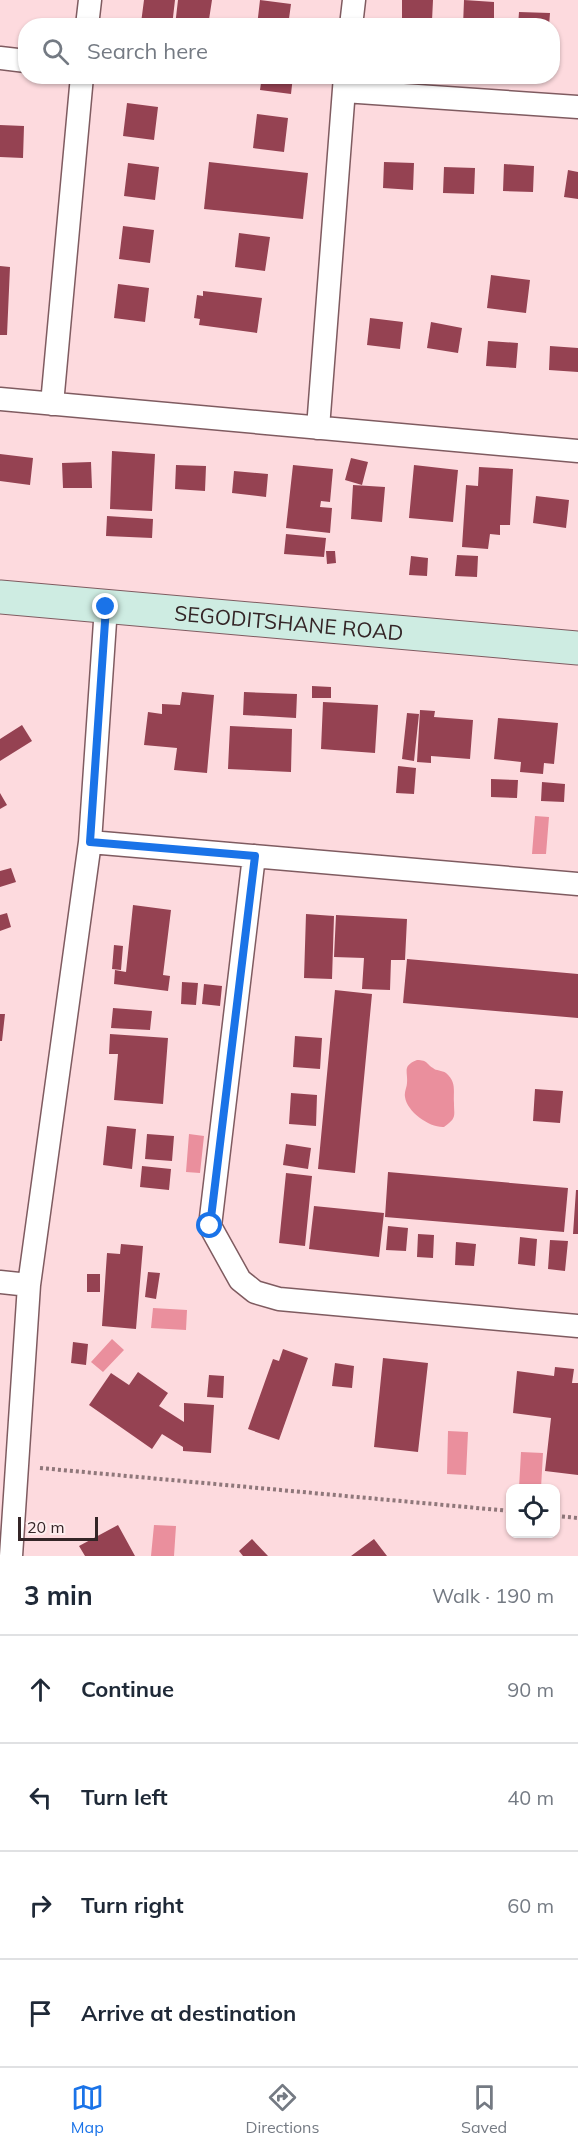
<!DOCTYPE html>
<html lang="en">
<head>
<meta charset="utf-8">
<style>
  :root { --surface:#fff; --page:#f6f6f7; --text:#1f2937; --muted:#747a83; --line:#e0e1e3; --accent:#1a73e8 }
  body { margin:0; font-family:Mulish,sans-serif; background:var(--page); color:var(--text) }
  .controls { position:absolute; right:18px; bottom:18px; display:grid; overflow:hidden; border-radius:12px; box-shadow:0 2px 4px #0004 }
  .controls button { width:54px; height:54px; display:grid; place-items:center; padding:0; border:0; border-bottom:2px solid var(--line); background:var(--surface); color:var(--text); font:30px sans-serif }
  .scale { position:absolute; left:18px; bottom:15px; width:80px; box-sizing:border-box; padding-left:6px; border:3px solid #342527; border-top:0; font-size:16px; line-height:21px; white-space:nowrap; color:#342527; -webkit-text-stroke:4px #feedee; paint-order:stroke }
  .stop { position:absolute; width:18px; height:18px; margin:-14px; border:4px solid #1a73e8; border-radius:50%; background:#fff }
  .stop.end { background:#1a73e8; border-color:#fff; box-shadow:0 2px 6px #0008 }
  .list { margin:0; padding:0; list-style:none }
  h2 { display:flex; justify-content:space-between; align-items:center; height:78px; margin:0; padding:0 24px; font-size:26px }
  h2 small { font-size:20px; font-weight:400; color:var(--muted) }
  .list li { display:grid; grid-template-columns:39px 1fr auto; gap:18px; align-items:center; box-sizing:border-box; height:108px; padding:0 24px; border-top:2px solid var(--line) }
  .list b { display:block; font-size:22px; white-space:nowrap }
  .list em { font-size:20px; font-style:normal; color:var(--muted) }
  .icon { flex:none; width:33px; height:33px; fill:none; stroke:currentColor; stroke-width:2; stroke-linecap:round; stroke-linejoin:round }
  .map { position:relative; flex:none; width:578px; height:1556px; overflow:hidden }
  .search { position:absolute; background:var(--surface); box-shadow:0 2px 4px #0004; left:18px; right:18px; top:18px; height:66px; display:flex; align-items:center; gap:15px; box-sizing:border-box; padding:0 21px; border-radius:24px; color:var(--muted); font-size:22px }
  .sheet { height:510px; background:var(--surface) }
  nav { display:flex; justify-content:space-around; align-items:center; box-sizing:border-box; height:84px; border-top:2px solid var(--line); background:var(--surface); font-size:16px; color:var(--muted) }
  nav a { display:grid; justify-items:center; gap:3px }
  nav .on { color:var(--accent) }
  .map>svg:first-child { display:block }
</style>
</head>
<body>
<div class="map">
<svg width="578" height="1556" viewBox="0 0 578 1556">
  <rect width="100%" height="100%" fill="#fddade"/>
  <!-- water -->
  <path fill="#ea8f9d" d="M535,816L549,817L546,854H532Z
    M417,1060C428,1060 426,1064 433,1068C436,1071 442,1070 446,1073C457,1082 453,1092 454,1103C454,1116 457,1118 444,1127C430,1128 407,1112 405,1097C404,1092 407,1087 407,1083C408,1071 402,1066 417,1060Z
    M189,1134L204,1136L200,1173L186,1172Z
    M153,1308L187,1310L186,1330L151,1328Z
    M112,1339L124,1350L103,1372L91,1362Z
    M448,1431L468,1432L466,1475L447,1474Z
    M521,1452L543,1453L541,1488H519Z
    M154,1525L176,1526L174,1556H151Z"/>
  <!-- building -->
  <path fill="#954252" d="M144,0H175L172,26L141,23Z
    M178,0H212L208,26H175Z
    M260,0L291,4L288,26H257Z
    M402,0H433L432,21L402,19Z
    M464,0L494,2V26H463Z
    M519,12L550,13L549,26H518Z
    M137,76H159V81Z
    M262,76H293L291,94L260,90Z
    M127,103L158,107L154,140L123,136Z
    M257,114L288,118L284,152L253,148Z
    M0,125L24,126L23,158L0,157Z
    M209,162L308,173L303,219L204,209Z
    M384,162L414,163L413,190L383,188Z
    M128,163L159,167L155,200L124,196Z
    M504,164L534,166L533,192L503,191Z
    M444,167L475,168L474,194L443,193Z
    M568,170L578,172V199L564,197Z
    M123,226L154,230L150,263L119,259Z
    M239,233L270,237L265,271L235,267Z
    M0,266L10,267L7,335H0Z
    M491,275L530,280L526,313L487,308Z
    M118,284L149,288L145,322L114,318Z
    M203,291L262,298L257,333L199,325L200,319L194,318L197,295L203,296Z
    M370,318L403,322L400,349L367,345Z
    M431,322L462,328L458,353L427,348Z
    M488,341L518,343L516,368L486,366Z
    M550,346L578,348V372L549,370Z
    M112,451L155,454L152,511L110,509Z
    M0,454L33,458L30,485L0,481Z
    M351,458L368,462L362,485L345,480Z
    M91,462L92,488H63L62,463Z
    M176,465L206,466L205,491L175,489Z
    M293,465L333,469L330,502L321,501L320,507L332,508L330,533L286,528Z
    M414,465L458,470L453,522L409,518Z
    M479,467L513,469L510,525H500V535L490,534L488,549L462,547L466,485L478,486Z
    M234,471L268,474L266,497L232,493Z
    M353,485L385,487L382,522L351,519Z
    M536,496L569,500L566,528L533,523Z
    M107,516L153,519L152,538L106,536Z
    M286,534L326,538L324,557L284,554Z
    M326,551H335L336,563L327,564Z
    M457,555L478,556L477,577L455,576Z
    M411,556L428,558L427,576L409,575Z
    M312,686L331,687V698H312Z
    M182,692L214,695L207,773L174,770L177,748L144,745L148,712L162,714V704L180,705Z
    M244,692L297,694L296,718L243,715Z
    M323,702L378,705L375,753L321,749Z
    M420,710L435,711L434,717L473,720L470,759L431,756V763L417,762Z
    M407,713L419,714L414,761L402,759Z
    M498,718L558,723L554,764L544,763L543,774L520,772L521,762L494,759Z
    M22,725L32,741L0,761V739Z
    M230,726L292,729L291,772L228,769Z
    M398,766L416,768L414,794L396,793Z
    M491,779L518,780L517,798L491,797Z
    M542,782L565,784L564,802L541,801Z
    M0,793L7,805L0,809Z
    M11,868L16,882L0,887V871Z
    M133,905L171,910L163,975L170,976L168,991L114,984L115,970L126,972Z
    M7,913L11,927L0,931V915Z
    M306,914L334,916L332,979L304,978Z
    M336,915L407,919L405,960H391L390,990L362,989L364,958L334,957Z
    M114,945L123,946L121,970L112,969Z
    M407,959L578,974V1018L403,1003Z
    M182,982L198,983L196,1005L181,1004Z
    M204,984L222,986L220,1006L202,1004Z
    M335,990L372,994L355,1173L318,1169Z
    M113,1008L152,1011L150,1030L111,1028Z
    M0,1014H5L2,1041H0Z
    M110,1034L168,1038L163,1104L114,1100L118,1054H109Z
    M295,1036L322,1038L320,1069L293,1067Z
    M535,1089L563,1091L560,1123L533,1121Z
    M291,1093L317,1095L316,1126L289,1124Z
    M107,1126L136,1129L132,1169L103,1165Z
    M147,1134L174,1136L172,1161L145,1159Z
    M286,1144L311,1148L308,1169L283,1165Z
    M142,1166L171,1169L169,1190L140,1187Z
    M388,1172L568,1188L564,1232L385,1217Z
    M286,1173L312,1176L305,1246L279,1243Z
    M576,1190H578V1234H573Z
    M314,1206L384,1213L379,1257L309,1249Z
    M388,1226L408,1228L406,1251L386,1250Z
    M418,1234L434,1235L433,1258L417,1257Z
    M520,1237L537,1239L535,1266L518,1264Z
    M550,1240L568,1241L565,1271L548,1269Z
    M456,1242L476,1244L474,1266L455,1265Z
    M121,1244L143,1246L136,1329L102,1326L107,1253L120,1254Z
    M148,1272L160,1273L156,1299L145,1297Z
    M87,1274H100V1292H87Z
    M73,1342L88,1344L86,1365L71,1363Z
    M283,1349L308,1358L279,1440L248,1429L273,1359L279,1361Z
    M383,1358L428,1363L418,1452L374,1447Z
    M335,1363L354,1366L352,1388L332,1386Z
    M555,1367L574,1369L572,1383H578V1475L545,1471L551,1418L513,1413L517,1371L554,1376Z
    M138,1372L168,1393L159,1406L184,1422V1403L214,1405L211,1453L183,1451V1447L162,1434L152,1449L89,1405L111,1373L129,1385Z
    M209,1375L224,1376L223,1398L207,1397Z
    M118,1525L135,1556H85L79,1546Z
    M252,1539L268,1556H243L239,1551Z
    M374,1539L387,1556H351Z"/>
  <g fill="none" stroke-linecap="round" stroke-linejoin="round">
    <!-- street casing -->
    <g stroke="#7f5b60" stroke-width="25">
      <path id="street" d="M87,26L90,0
        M351,26L354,0
        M0,58L26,61
        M344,91L578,107
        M0,399L578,451
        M52,404L82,76
        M318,428L345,76
        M90,842L578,884
        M254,856L210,1226L240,1280L255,1292L279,1299L578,1326
        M0,1282L29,1285
        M11,1556L29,1285L90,842L106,607"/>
    </g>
    <!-- secondary casing -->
    <g stroke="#7f5b60" stroke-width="35">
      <g id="secondary">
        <path id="s1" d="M0,597L578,648"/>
      </g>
    </g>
    <!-- path -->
    <path stroke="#8f777a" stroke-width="4" stroke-dasharray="3 3" stroke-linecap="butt" d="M40,1468L510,1511
      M556,1516L578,1518"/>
    <!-- street -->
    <use href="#street" stroke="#fff" stroke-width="22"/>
    <!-- secondary -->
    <use href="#secondary" stroke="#ceece2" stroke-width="33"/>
  </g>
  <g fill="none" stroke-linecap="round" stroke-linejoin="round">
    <!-- route -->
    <path stroke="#1a73e8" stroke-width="8" d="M106,607L90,842L255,856L210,1226"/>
  </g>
  <g text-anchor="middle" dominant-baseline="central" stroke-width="6" stroke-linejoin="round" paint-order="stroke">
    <!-- street labels -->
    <g font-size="21" fill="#342527" stroke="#feedee">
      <text stroke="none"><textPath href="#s1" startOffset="290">SEGODITSHANE ROAD</textPath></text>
    </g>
  </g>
</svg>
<div class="controls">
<button><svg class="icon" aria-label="locate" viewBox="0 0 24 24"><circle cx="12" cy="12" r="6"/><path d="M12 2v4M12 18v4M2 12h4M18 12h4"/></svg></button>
</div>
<div class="scale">20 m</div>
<div class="stop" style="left:210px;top:1226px"></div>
<div class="stop end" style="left:106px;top:607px"></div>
<div class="search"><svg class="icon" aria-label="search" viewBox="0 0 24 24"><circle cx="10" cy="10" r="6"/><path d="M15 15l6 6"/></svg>Search here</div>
</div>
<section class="sheet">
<h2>3 min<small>Walk · 190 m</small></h2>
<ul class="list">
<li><svg class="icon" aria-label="ahead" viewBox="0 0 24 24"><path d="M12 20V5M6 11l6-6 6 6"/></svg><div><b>Continue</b></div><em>90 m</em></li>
<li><svg class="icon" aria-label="left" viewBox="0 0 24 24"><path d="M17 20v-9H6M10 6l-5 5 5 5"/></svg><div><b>Turn left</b></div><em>40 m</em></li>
<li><svg class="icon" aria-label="right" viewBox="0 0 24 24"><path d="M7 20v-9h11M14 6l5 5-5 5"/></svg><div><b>Turn right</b></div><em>60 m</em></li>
<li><svg class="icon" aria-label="arrive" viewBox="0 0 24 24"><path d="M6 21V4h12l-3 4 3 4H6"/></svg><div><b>Arrive at destination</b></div></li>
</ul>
</section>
<nav>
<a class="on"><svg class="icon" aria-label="map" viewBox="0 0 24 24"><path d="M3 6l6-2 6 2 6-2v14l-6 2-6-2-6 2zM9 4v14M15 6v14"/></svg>Map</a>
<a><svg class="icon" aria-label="directions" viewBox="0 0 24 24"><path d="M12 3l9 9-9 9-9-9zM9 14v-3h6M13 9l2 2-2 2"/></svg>Directions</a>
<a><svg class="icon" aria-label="saved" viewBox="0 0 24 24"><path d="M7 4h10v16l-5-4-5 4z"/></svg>Saved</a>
</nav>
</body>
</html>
